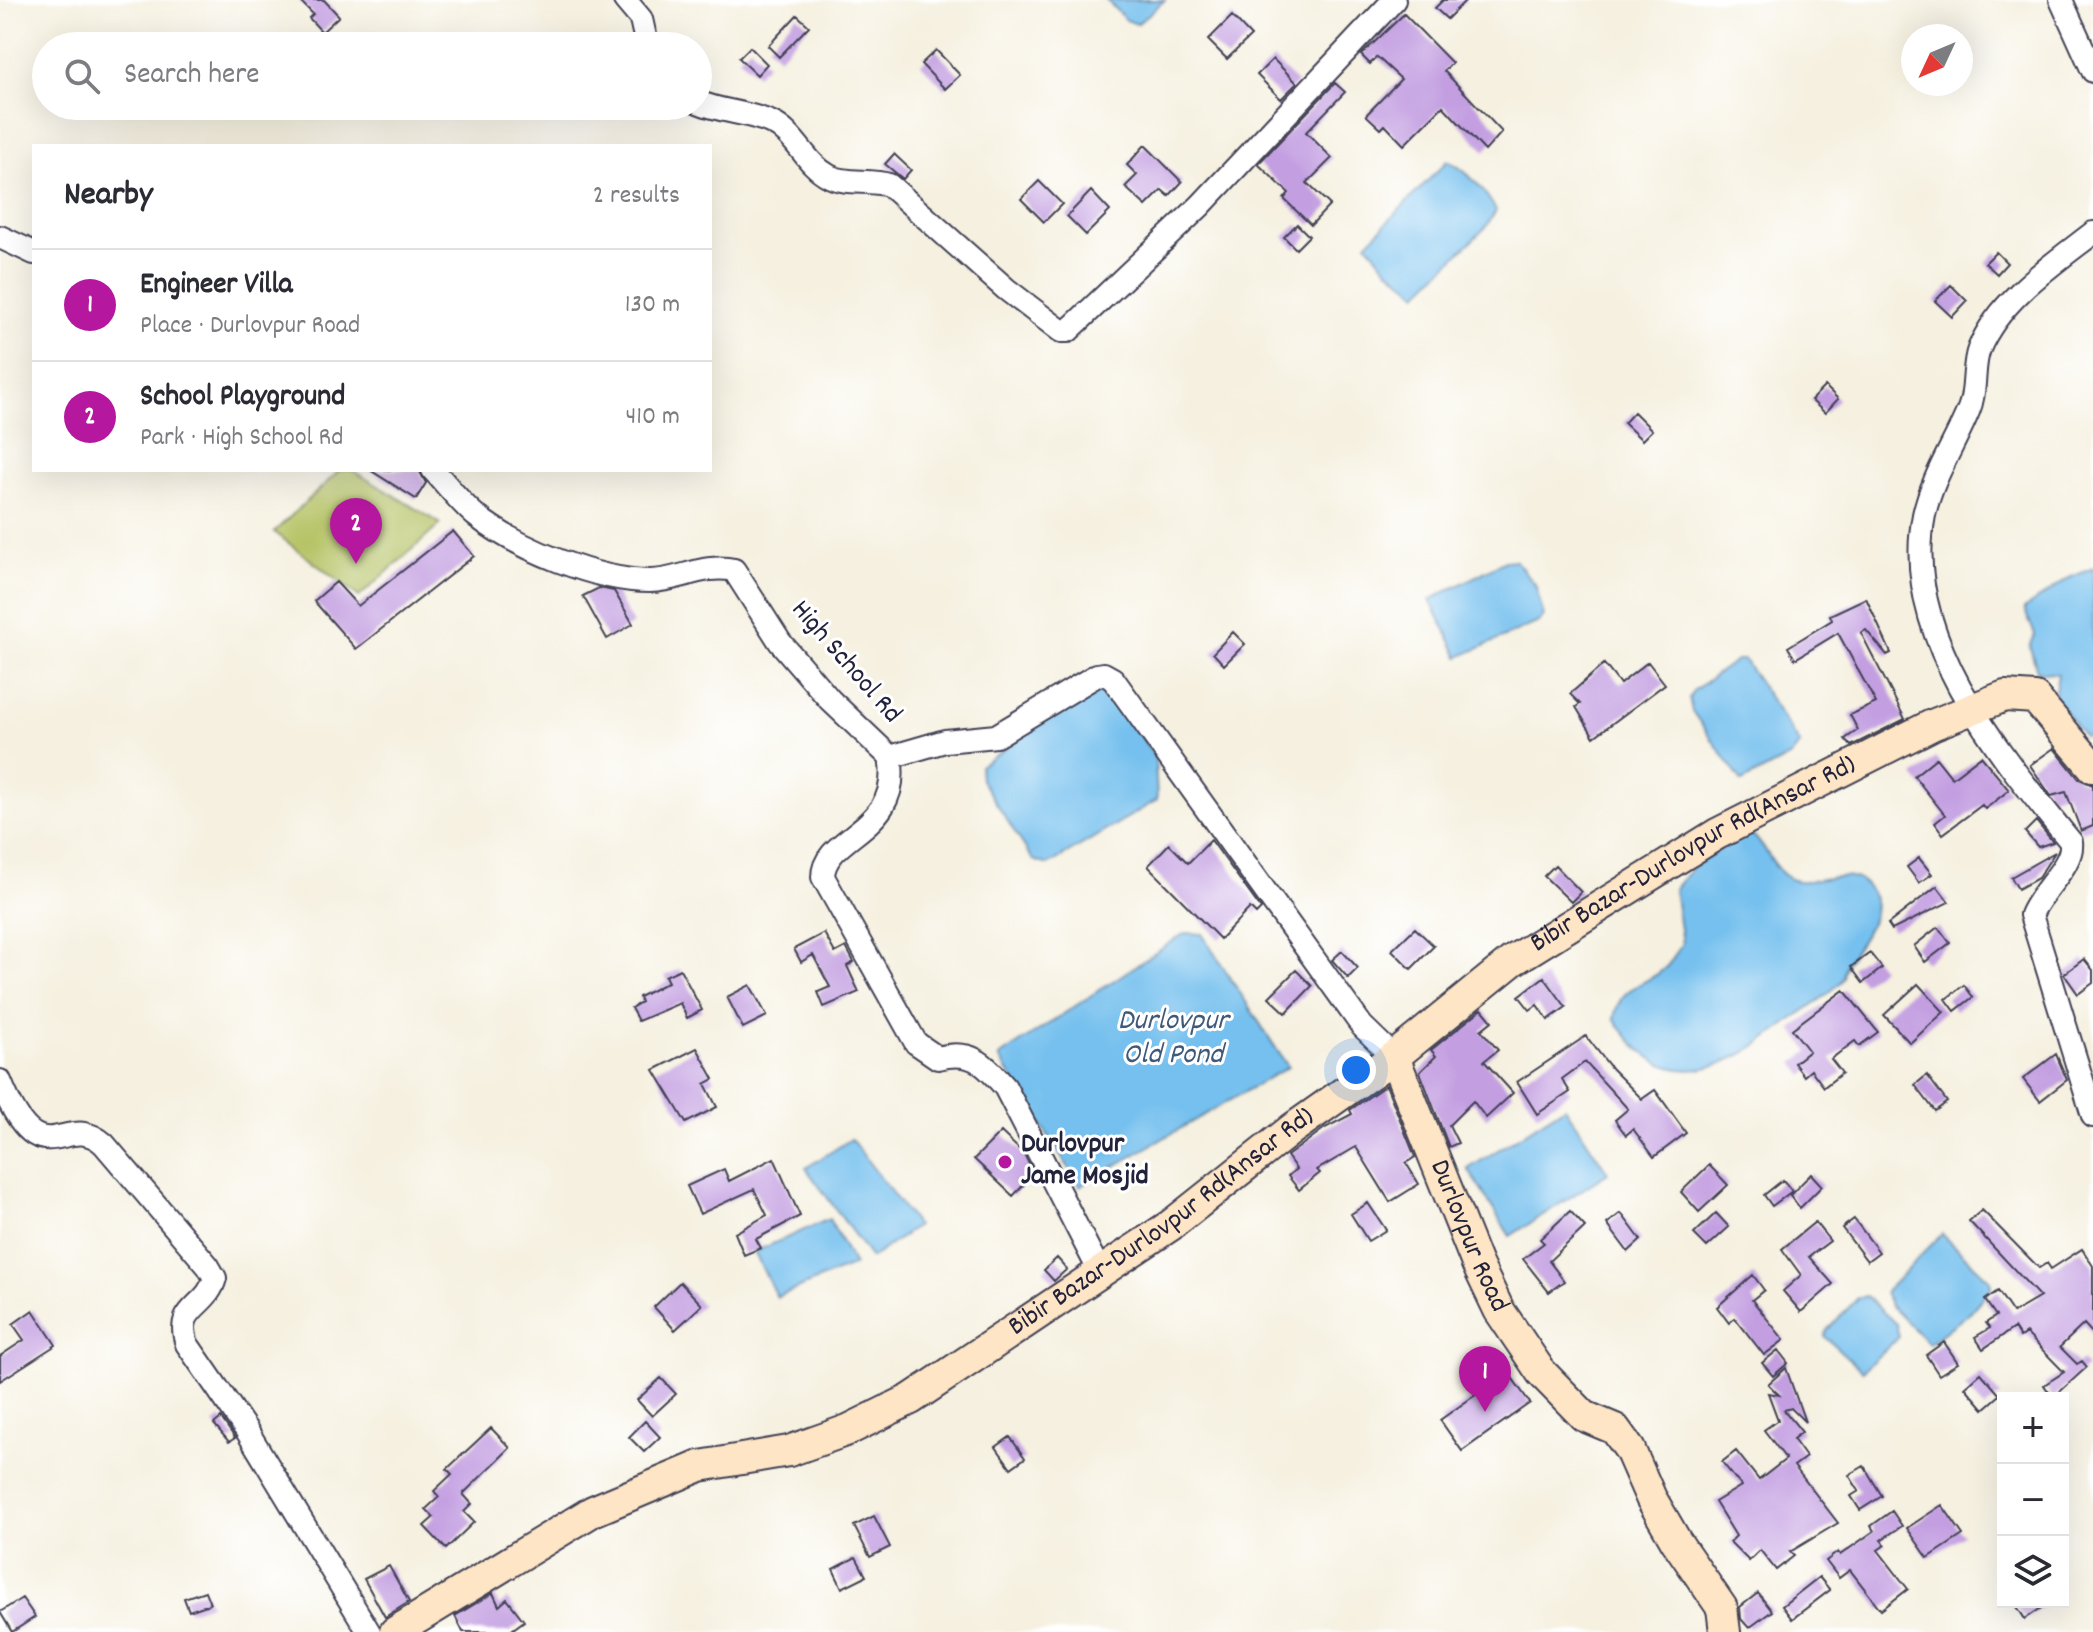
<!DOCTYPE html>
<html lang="en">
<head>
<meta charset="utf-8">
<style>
  :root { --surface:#fff; --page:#f7f7f7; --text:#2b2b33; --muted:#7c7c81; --line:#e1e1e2; --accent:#b5179e }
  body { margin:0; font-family:Dekko,sans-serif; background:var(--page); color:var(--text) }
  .controls { position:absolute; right:24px; bottom:24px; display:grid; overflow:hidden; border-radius:0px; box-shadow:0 8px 32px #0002 }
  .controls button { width:72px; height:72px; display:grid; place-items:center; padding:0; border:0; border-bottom:2px solid var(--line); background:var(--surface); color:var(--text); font:40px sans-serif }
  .compass { position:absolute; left:1901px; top:24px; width:72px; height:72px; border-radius:50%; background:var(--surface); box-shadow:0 8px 32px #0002; rotate:226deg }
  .you { position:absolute; left:1356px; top:1070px; width:28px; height:28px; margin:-20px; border:6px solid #fff; border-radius:50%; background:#1a73e8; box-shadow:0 0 0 12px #1a73e833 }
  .badge { display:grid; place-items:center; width:52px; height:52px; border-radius:50%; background:var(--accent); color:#fff; font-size:26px; font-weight:700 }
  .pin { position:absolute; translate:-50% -66px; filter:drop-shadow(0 2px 4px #0008) }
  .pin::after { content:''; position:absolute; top:42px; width:28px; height:24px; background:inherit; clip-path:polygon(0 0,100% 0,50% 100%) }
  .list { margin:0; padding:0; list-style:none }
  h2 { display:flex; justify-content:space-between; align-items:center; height:104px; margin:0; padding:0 32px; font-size:34px }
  h2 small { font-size:26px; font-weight:400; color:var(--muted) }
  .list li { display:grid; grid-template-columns:52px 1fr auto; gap:24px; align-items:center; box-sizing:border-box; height:112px; padding:0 32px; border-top:2px solid var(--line) }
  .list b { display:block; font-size:30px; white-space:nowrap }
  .list p { margin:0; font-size:26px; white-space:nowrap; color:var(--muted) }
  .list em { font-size:26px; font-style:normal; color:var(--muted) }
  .icon { flex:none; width:44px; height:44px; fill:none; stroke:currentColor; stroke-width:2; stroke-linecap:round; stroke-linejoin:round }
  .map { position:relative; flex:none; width:2093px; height:1632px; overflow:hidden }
  .search { position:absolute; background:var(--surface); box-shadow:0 8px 32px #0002; left:32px; top:32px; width:680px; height:88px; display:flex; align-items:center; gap:20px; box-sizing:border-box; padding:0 28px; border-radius:44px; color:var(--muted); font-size:30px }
  .panel { position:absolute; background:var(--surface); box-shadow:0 8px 32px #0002; left:32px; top:144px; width:680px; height:328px; border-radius:0px }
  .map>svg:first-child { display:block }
</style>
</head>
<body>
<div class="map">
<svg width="2093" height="1632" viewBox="0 0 2093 1632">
  <rect width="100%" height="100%" fill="#fff"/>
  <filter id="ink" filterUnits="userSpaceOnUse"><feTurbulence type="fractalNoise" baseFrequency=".0125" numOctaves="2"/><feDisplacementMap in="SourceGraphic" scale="16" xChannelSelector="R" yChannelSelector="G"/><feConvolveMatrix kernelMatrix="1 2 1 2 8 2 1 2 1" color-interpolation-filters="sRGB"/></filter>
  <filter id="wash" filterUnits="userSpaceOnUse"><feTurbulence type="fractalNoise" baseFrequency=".006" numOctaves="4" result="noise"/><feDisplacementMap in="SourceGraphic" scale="32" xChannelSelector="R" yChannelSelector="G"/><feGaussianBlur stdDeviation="1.8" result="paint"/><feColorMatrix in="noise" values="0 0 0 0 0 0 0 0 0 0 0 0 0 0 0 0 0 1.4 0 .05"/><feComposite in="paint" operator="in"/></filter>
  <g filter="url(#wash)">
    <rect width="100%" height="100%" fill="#f5f0df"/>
    <!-- green -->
    <path fill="#b5c365" stroke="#6c7250" stroke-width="2" d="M340,470H352L441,524L359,597L274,532Z"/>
    <!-- water -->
    <path fill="#75c0ee" stroke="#4c7194" stroke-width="2" d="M1106,0H1165L1137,24L1126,20Z
      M1447,161C1465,167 1488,194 1496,211L1486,227L1418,293L1386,267L1367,243Z
      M1515,560L1535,584L1544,616L1539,622L1459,657L1430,600L1505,561Z
      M2093,568V732L2084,737L2054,696L2058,674L2037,671L2030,647L2035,634L2024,609L2067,579Z
      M1736,660H1744L1800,744L1791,756L1742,782L1692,711L1689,698L1693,691Z
      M1101,683L1112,690L1155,758L1157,800L1048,865L1033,860L981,780L980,766Z
      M1742,835H1753C1765,846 1778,876 1793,880C1819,887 1853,861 1871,892C1885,916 1856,945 1846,964C1843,969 1845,976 1841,981C1829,996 1808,1007 1793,1019C1730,1069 1667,1103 1614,1018C1621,981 1647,988 1668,965C1673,959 1678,950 1682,943L1674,889L1693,867Z
      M1185,933L1202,934L1288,1067L1080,1186L999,1057Z
      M1565,1107L1608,1173L1510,1236L1468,1169Z
      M851,1139L917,1226L871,1258L806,1168Z
      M829,1219L854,1265L777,1297L754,1252Z
      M1942,1234L1990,1280L1991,1288L1969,1313L1929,1344L1890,1305L1885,1292Z
      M1866,1296L1896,1324L1899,1337L1862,1371L1825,1337L1827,1330L1858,1298Z"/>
    <g id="blocks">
      <!-- building -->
      <path fill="#c39fe1" d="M299,0H324L339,16L322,32L309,18L313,14Z
        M1443,0H1466L1447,19L1435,8Z
        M1404,14L1452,63L1444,71L1502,132L1485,151L1443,106L1404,145L1385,125L1381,129L1366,115L1401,79L1377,57L1370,64L1361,55Z
        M797,15L809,26L779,57L768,46Z
        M1232,16L1251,36L1227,59L1208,40Z
        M750,47L767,64L757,75L739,58Z
        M936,50L960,75L945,89L921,64Z
        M1273,59L1297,83L1281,99L1257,75Z
        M1335,83L1345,92L1306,132L1332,158L1307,183L1330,205L1311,225L1284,199L1289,193L1258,164Z
        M1145,145L1182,182L1169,196L1162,190L1146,206L1125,187L1137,175L1127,165Z
        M894,154L911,170L903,179L885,164Z
        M1039,181L1062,204L1044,222L1021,199Z
        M1091,191L1110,211L1086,235L1067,216Z
        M1297,224L1309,236L1296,249L1284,237Z
        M1996,252L2007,263L1997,274L1985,263Z
        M1951,285L1967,301L1952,317L1935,301Z
        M1825,386L1838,399L1825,413L1811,400Z
        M1634,412L1652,430L1642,440L1624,423Z
        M370,470H419L426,483L416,499Z
        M453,531L474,556L356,649L314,601L336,582L358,606Z
        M599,588L614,591L633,624L607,639L583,596Z
        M1866,598L1891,653L1887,655L1866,630L1861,633L1905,719L1851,746L1845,739L1858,730L1850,715L1876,703L1838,633L1795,659L1788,647L1832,620L1830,615Z
        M1233,632L1245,644L1224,665L1213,653Z
        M1648,662L1665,684L1594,737L1576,707L1580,704L1570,694L1604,664L1620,684Z
        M2054,748L2079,779L2093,785V826L2081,831L2066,792L2051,796L2030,765Z
        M1981,756L2009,790L1985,809L1982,805L1943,834L1935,823L1945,815L1914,776L1936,758L1952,778Z
        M2036,821L2053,842L2038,847L2025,832Z
        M1211,840L1261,909L1256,914L1250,908L1220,939L1148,866L1169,844L1188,863Z
        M2055,852L2038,878L2018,889L2011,877Z
        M1919,858L1932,874L1919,883L1907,867Z
        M1555,865L1581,892L1571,902L1544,876Z
        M1937,886L1949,902L1892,930L1888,924Z
        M1938,927L1950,943L1925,962L1914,946Z
        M1415,928L1434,946L1411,969L1392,950Z
        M824,933L835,953L846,947L854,962L847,966L859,992L824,1007L818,992L830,987L813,955L801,962L794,949Z
        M1342,951L1358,968L1348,978L1332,960Z
        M1870,953L1882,968L1863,983L1851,967Z
        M2084,959L2093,970V983L2078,994L2064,974Z
        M680,969L702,1010L687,1018L680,1003L638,1021L631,1008L641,1002L639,997L668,982L665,976Z
        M1296,970L1312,986L1286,1013L1269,997Z
        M1544,977L1566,1007L1548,1020L1537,1005L1530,1010L1519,996Z
        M1918,984L1944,1012L1910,1043L1884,1015Z
        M750,985L767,1016L743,1028L727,997Z
        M1964,985L1973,997L1955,1011L1946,999Z
        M1844,990L1878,1032L1859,1046L1855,1041L1831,1059L1842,1073L1824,1087L1811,1070L1804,1076L1794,1063L1809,1051L1792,1029Z
        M1482,1009L1492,1021L1481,1030L1498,1050L1484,1061L1513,1093L1486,1118L1473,1101L1449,1125L1458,1143L1449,1147L1420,1072L1436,1056L1431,1050Z
        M1586,1036L1612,1069L1642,1099L1655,1090L1686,1133L1654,1157L1633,1129L1626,1135L1615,1120L1628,1109L1585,1062L1562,1079L1570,1092L1537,1114L1517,1082Z
        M697,1048L714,1079L705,1084L717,1107L686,1123L654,1070Z
        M2056,1054L2067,1080L2040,1101L2023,1079Z
        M1927,1075L1947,1102L1935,1111L1915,1085Z
        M1386,1085L1415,1157L1406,1163L1419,1184L1390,1202L1356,1147L1317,1170L1320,1173L1299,1190L1288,1176L1296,1169L1287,1156L1325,1128L1352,1114L1350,1110Z
        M1001,1132L1024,1154L1034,1174L1013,1196L974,1159Z
        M774,1158L800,1216L756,1239L761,1248L744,1255L735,1233L767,1215L754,1189L700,1214L687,1186L724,1169L729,1181Z
        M1709,1165L1728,1185L1699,1212L1681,1192Z
        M1811,1174L1822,1186L1800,1208L1790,1195Z
        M1783,1180L1792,1191L1772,1206L1764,1195Z
        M1368,1203L1386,1230L1368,1241L1351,1214Z
        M1982,1210L2039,1268L2047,1263L2051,1269L2082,1249L2093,1266V1334L2084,1324L2060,1347L2077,1364L2082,1361L2087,1367L2053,1398L2044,1385L2064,1372L2026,1333L2020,1337L2014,1328L1983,1349L1975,1337L1990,1328L1986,1323L1996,1316L1985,1300L1998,1291L2013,1313L2040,1297L1969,1221Z
        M1570,1211L1585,1227L1549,1261L1564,1281L1549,1292L1523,1259L1544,1243L1540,1239Z
        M1621,1213L1641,1240L1628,1252L1607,1224Z
        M1716,1213L1729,1227L1707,1247L1694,1234Z
        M1854,1219L1879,1252L1867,1261L1842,1228Z
        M1815,1222L1830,1241L1809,1257L1833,1284L1801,1312L1783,1291L1801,1275L1782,1249Z
        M1057,1258L1067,1269L1054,1281L1044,1270Z
        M1753,1275L1764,1290L1752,1300L1784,1340L1764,1355L1735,1318L1729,1323L1717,1307Z
        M680,1282L702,1305L675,1330L654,1307Z
        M33,1310L56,1345L0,1381V1356L24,1340L13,1324Z
        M1944,1342L1958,1363L1939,1375L1926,1355Z
        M1778,1350L1788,1363L1773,1376L1762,1363Z
        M1786,1368L1805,1422L1791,1408L1784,1410L1802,1432L1793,1439L1806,1457L1794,1466L1838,1523L1790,1552L1794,1556L1776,1570L1760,1550L1749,1561L1730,1542L1736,1536L1715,1502L1741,1486L1722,1462L1736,1451L1759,1480L1786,1459L1764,1430L1778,1420L1768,1393L1779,1395L1768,1384Z
        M1508,1372L1530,1403L1462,1451L1440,1420Z
        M1981,1373L2000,1395L1984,1409L1965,1387Z
        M661,1378L676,1394L652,1416L637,1400Z
        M221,1418L235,1438L229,1442L214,1424Z
        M645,1421L660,1437L644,1452L629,1437Z
        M491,1428L510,1448L463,1494L472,1504L464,1512L474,1522L446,1549L424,1526L434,1517L426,1509L439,1497L434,1491L452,1474L447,1469Z
        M1010,1437L1025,1458L1011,1468L996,1447Z
        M1864,1466L1882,1496L1860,1510L1851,1496L1859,1491L1849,1475Z
        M1942,1505L1963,1535L1928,1558L1907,1528Z
        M1892,1511L1902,1526L1881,1540L1885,1545L1878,1550L1908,1589L1881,1610L1850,1570L1839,1578L1826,1561L1838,1552L1840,1555L1874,1531L1871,1526Z
        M874,1516L890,1547L870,1557L854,1526Z
        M856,1557L866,1576L842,1588L833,1569Z
        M389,1566L409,1602L385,1617L364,1579Z
        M1819,1577L1830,1590L1792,1619L1782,1606Z
        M205,1591L210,1604L189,1611L184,1598Z
        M493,1593L499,1606L507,1599L524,1621L509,1632H463L455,1616Z
        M1758,1593L1772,1611L1749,1628L1741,1619L1740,1607Z
        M22,1598L35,1617L12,1632L0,1612Z
        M2014,1602H2050L2025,1619Z"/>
    </g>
  </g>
  <g filter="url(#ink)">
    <use href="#blocks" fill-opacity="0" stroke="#424154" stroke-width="2"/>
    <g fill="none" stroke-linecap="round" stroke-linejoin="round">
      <!-- street casing -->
      <g stroke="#424154" stroke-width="26">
        <path id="street" d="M625,0L641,19L647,46
          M2061,0L2093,71
          M698,102C721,112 747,112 770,122C796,133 804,163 829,176C847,185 869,179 889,185L1006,289L1061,331H1068L1200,206L1394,0
          M2093,233C2053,264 1999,300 1979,349C1972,367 1977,390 1969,409C1955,444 1932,477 1924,515C1900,636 2000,755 2071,842C2074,865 2041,890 2031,915L2093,1116
          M0,237L34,253
          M433,470C447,485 460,502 475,515C516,548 597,581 650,581C679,581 704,563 734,570L780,642L830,700L890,757L945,741L996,736L1097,675L1104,674L1113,679L1362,1026L1394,1057
          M890,757C904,831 823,834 823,877L916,1043L938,1058C971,1049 984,1063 1005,1087L1100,1272
          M0,1081C42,1185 64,1108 104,1144L208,1266L215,1278C207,1309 174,1306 187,1344L247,1431L369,1632"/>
      </g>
      <!-- secondary casing -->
      <g stroke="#424154" stroke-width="34">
        <g id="secondary">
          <path id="s1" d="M1394,1057L1477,1264L1499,1310L1541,1372L1584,1416L1615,1429L1630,1450L1651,1498L1676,1541L1722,1608L1725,1632"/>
          <path id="s2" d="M395,1632L593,1511L700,1466L789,1451L848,1430L911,1399L1171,1225L1292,1129L1394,1057L1512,961L1717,834L1932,725L2005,696L2035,698L2093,767"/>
        </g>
      </g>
      <!-- street -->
      <use href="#street" stroke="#fff" stroke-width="22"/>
      <!-- secondary -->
      <use href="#secondary" stroke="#fde5c5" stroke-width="30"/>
    </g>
  </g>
  <!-- markers -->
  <circle fill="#b5179e" stroke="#fff" stroke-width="3" cx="1005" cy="1162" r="8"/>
  <g text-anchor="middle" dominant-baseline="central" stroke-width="6" stroke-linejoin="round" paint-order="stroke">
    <!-- street labels -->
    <g font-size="28" fill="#22223b" stroke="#fff">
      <text transform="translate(845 663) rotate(49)">High School Rd</text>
      <text stroke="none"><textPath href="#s2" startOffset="1526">Bibir Bazar-Durlovpur Rd(Ansar Rd)</textPath></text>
      <text stroke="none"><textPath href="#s2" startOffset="878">Bibir Bazar-Durlovpur Rd(Ansar Rd)</textPath></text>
      <text stroke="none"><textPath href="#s1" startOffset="194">Durlovpur Road</textPath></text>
    </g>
    <!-- poi labels -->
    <g font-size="28" font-weight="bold" fill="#22223b" stroke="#fff" text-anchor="start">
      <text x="1021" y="1146">Durlovpur<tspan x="1021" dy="32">Jame Mosjid</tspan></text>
    </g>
    <!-- water labels -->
    <g font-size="30" font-style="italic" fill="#3f597a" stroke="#fff">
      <text x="1173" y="1022">Durlovpur<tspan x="1173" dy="34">Old Pond</tspan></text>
    </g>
  </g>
</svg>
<div class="controls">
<button>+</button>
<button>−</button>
<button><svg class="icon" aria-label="layers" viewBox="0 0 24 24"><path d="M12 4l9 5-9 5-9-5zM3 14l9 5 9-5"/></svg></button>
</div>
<svg class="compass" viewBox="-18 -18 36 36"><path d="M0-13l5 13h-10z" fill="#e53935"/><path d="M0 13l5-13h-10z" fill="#7c7c81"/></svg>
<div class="you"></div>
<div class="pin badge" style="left:1485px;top:1412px">1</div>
<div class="pin badge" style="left:356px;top:564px">2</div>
<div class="search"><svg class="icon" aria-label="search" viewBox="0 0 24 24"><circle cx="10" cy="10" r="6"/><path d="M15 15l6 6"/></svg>Search here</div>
<section class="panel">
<h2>Nearby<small>2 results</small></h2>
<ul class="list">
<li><span class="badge">1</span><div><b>Engineer Villa</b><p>Place · Durlovpur Road</p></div><em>130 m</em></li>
<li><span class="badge">2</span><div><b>School Playground</b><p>Park · High School Rd</p></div><em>410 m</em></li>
</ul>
</section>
</div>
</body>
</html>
